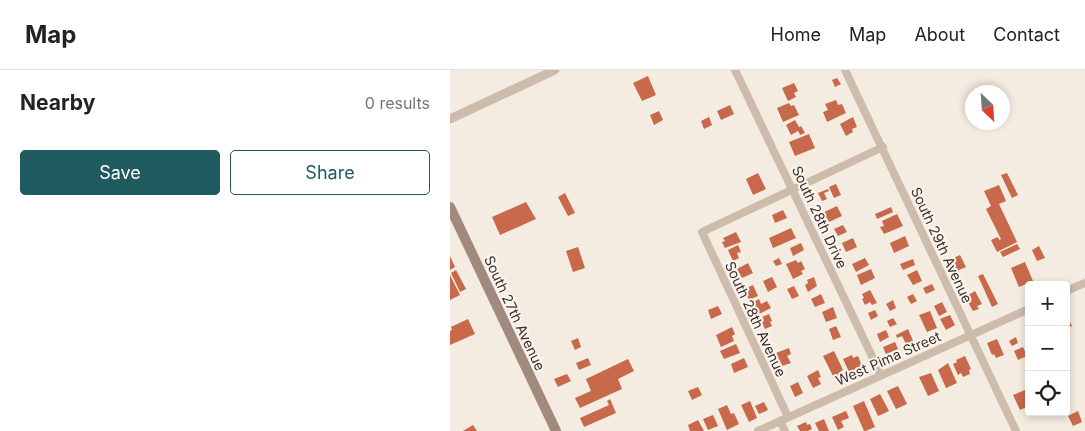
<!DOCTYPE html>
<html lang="en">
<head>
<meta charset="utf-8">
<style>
  :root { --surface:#fff; --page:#f6f6f6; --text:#222; --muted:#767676; --line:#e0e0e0; --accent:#1f5a5e }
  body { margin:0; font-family:Inter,sans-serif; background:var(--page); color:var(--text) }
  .controls { position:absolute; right:15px; bottom:15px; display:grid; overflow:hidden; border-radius:5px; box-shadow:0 2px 8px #0003 }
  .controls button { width:45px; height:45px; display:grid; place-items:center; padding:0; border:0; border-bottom:1px solid var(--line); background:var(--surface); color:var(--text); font:25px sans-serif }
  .compass { position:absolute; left:515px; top:15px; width:45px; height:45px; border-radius:50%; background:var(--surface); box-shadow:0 2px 8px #0003; rotate:155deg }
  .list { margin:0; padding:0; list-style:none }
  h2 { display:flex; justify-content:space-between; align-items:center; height:65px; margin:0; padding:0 20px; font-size:21px }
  h2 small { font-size:16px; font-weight:400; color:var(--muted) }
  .actions { display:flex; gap:10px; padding:15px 20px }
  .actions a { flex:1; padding:11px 0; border:1px solid var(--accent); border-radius:5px; text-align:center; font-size:18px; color:var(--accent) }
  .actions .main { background:var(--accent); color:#fff }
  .icon { flex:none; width:28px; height:28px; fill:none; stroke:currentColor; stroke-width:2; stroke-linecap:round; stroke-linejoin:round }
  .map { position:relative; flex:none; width:635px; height:361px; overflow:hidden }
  header { display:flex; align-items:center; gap:30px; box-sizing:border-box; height:70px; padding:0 25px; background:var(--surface); border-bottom:1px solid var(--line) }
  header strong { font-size:24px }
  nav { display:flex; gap:28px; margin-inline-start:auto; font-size:18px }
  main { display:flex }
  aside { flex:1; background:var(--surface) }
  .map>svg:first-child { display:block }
</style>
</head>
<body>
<header>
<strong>Map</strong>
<nav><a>Home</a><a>Map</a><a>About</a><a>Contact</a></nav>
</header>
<main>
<aside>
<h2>Nearby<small>0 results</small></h2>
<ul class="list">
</ul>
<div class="actions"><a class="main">Save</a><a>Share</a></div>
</aside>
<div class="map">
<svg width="635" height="361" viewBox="0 0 635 361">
  <rect width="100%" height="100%" fill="#f4ebe1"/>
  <!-- building -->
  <path fill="#c8694b" d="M198,6L206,25L192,31L183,13Z
    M387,8L391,14L385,17L382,10Z
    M344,13L348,21L344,23L346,27L338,31L332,18Z
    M386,30L388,35L392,34L396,43L377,52L373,42L378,40L375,34Z
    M339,33L341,36L344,35L349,45L333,52L327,38Z
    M280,35L284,44L271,50L267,41Z
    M209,41L213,50L204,55L200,45Z
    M259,47L262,55L254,59L251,51Z
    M403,47L407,57L402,59L403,62L396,66L390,54Z
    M345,50L349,57L351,56L355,63L350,65L348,61L341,65L336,55Z
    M359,64L365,78L345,86L339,72Z
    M308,103L316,119L303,125L296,109Z
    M557,103L568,125L562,128L551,105Z
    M386,114L391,125L384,128L379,117Z
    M549,115L556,131L549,134L567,172L547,182L541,170L548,167L549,170L551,169L536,139L541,136L534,121Z
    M378,119L379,121L374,123L377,129L372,131L368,123Z
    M115,123L125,143L118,146L108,127Z
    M76,132L86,149L50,165L42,147Z
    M387,136L392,146L379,152L377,149L375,150L372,143Z
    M441,137L443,142L427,149L425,144Z
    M333,140L337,148L325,153L322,145Z
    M447,144L453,156L434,164L430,157L434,156L432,151Z
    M393,155L397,162L388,166L384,159Z
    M341,158L346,168L323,178L319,168Z
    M286,162L291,172L275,178L272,172L275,171L273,168Z
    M455,166L459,176L444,183L440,173Z
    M403,168L407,177L396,182L392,173Z
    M351,173L354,180L343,186L340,178Z
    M567,174L570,179L553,187L550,182Z
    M288,175L291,182L287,183L289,188L283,191L278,180Z
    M589,176L595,188L587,191L582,180Z
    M128,177L135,198L123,202L116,181Z
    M510,185L516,197L507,201L501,189Z
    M0,186L5,197L0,200Z
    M329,188L332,194L326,196L323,191Z
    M415,188L419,195L406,202L402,194Z
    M463,189L465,195L453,200L450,194Z
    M346,190L348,193L351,191L355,199L351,201L353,204L343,209L336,194Z
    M575,192L583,211L569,217L561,198Z
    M298,193L303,203L292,208L287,199Z
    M421,199L425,208L411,215L407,205Z
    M6,200L16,219L10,222L1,203Z
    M467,200L472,211L463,215L457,205Z
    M533,204L548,234L542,237L528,206Z
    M0,205L10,225L0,230Z
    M322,207L327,217L318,222L313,211Z
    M364,207L367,216L358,222L355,215L358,213L357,210Z
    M482,214L485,220L476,224L473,218Z
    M303,215L308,226L299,230L294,219Z
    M344,216L349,226L342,229L337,219Z
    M420,220L427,233L422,235L420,232L415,235L412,229L414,228L412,224Z
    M525,221L532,234L527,236L529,239L523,241L515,227Z
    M371,224L375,233L365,237L361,229Z
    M463,224L467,231L461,234L457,227Z
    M309,229L311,234L317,231L321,238L309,244L307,240L304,241L302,237L304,235L303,232Z
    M443,230L446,238L440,241L436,234Z
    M492,232L497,242L489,246L484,236Z
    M268,236L272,244L261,249L258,240Z
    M383,237L387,248L376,252L372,242Z
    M425,240L428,246L421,250L418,243Z
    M480,241L487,258L477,262L469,245Z
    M319,244L322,251L320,252L322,256L315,259L310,248Z
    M616,244L622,256L616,259Z
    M500,245L505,255L496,260L490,249Z
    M443,248L447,254L440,257L437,251Z
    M18,249L25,264L0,275V261L2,260L1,257Z
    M386,256L391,267L383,270L379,259Z
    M282,257L285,264L282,266L284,271L271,277L266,265Z
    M458,259L464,273L457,276L452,266L447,268L446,265Z
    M436,260L439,267L430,272L427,264Z
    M566,267L568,273L562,276L559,271Z
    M128,268L131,277L125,280L121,271Z
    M547,269L554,285L546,288L544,284L542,285L537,273Z
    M445,272L448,279L436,284L433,277Z
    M286,274L290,283L274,289L270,281Z
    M573,277L577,286L568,290L564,281Z
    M339,278L341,284L337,286L341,293L332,296L326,283Z
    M384,281L393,300L390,302L391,305L384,308L373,286Z
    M402,285L403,288L408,286L412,296L399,302L393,289Z
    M515,286L521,299L519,300L520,304L513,307L511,303L508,305L503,294L507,292L506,290Z
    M138,288L141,295L129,300L126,293Z
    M294,288L298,297L284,303L281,294Z
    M178,289L184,301L168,309L172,319L130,338L125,328L141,321L136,309Z
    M498,293L507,313L496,318L488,300Z
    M368,300L371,307L368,308L371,314L363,318L357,306Z
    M481,303L489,321L478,326L469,307Z
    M117,304L121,311L108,317L104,309Z
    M348,312L353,323L345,327L340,316Z
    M448,316L457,334L446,339L437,321Z
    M248,317L252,325L242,330L238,321Z
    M575,320L579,329V336L570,340L563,325Z
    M430,324L439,341L428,346L420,329Z
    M160,329L166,343L134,357L130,348L159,335L157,331Z
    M300,331L307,348L299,352L291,335Z
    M414,331L425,357L416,361H414L403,336Z
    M314,332L318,340L309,344L305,336Z
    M277,335L281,344L284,343L289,354L277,360L268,339Z
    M396,341L399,348L391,351L394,357L388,360L382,347Z
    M628,341L632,352L623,356L618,346Z
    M263,345L268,356L258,360L253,349Z
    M374,349L379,361H369L365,353Z
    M248,350L254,361H240L238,355Z
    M356,352L357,355L360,354L362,359L358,361H350L347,356Z
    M23,355L27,361H13Z"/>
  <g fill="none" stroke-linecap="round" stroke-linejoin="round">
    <!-- minor -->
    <path stroke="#cdbbac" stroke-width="8" d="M285,0L431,305
      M395,0L566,361
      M616,221L635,213
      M338,347L252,162L433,77
      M330,351L335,361
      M308,361L579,239"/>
    <!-- tertiary -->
    <path stroke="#cdbbac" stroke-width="9" d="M0,49L105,0"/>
    <!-- secondary -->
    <path stroke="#a18a7d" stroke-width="10" d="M0,137L106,361"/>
  </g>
  <g text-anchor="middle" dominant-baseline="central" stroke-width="4" stroke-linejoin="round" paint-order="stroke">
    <!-- street labels -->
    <g font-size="14" fill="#3b302b" stroke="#fbf5ee">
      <text transform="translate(370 147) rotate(65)">South 28th Drive</text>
      <text transform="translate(492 175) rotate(65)">South 29th Avenue</text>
      <text transform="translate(65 243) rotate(65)">South 27th Avenue</text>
      <text transform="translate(306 249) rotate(65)">South 28th Avenue</text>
      <text transform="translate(438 288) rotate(-24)">West Pima Street</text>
    </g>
  </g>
</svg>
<div class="controls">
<button>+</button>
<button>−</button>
<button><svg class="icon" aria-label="locate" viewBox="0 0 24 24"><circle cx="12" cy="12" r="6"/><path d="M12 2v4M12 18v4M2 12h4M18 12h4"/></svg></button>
</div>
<svg class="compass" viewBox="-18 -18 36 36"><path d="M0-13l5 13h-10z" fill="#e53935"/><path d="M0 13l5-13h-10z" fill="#767676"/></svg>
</div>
</main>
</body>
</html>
